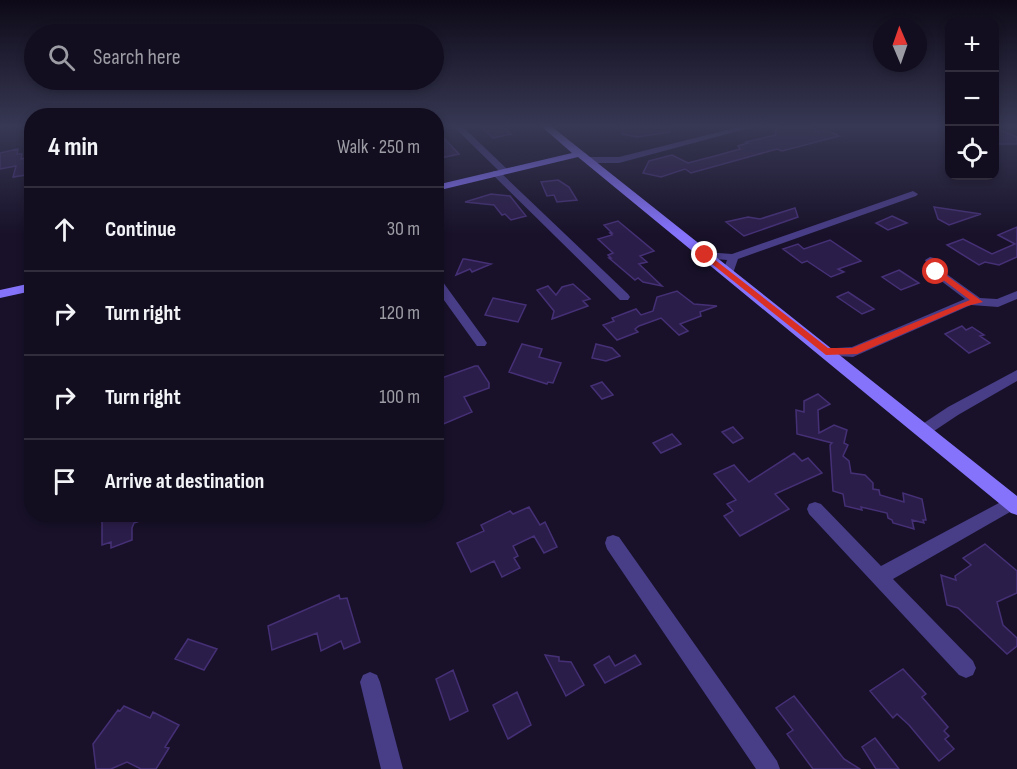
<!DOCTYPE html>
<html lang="en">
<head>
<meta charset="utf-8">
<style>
  :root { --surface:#120d1f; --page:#1b1628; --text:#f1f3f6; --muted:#9c9ca4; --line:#312d3d }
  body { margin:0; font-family:"Sofia Sans Condensed",sans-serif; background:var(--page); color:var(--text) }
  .controls { position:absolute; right:18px; top:18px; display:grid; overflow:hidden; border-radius:12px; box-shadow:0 3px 9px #0003 }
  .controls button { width:54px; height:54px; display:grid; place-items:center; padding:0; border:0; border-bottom:2px solid var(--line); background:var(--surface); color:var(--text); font:30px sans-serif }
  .compass { position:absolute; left:873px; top:18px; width:54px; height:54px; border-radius:50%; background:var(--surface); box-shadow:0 3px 9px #0003; rotate:358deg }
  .stop { position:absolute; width:18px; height:18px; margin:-14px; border:4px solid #d93025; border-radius:50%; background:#fff }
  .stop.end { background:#d93025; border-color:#fff; box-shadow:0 2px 6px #0008 }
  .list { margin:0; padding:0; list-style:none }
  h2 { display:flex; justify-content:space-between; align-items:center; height:78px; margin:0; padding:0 24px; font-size:26px }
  h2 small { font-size:20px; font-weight:400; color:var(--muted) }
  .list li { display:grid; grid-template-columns:39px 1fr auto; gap:18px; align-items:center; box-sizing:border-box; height:84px; padding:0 24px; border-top:2px solid var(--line) }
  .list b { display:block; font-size:22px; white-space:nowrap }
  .list em { font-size:20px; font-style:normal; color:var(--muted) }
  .icon { flex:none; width:33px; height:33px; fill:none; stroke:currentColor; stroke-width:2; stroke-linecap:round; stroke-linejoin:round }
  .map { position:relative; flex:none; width:1017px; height:769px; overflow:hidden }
  .search { position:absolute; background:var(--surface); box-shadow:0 3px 9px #0003; left:24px; top:24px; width:420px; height:66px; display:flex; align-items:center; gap:15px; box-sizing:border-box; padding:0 21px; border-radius:33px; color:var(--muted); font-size:22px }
  .panel { position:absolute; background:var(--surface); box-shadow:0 3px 9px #0003; left:24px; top:108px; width:420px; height:414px; border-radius:24px }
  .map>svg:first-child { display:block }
</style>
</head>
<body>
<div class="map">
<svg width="1017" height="769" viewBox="0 0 1017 769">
  <rect width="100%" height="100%" fill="#181129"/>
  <!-- building -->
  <path fill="#2b1d4a" stroke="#453076" stroke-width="1.5" d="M480,126H501L511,134L493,138Z
    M622,126H669L670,132L637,137L622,134Z
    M784,126H807L819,132L826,130L839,136L782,151L777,149L691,173L685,169L661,177L643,173L649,161L672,155L688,163L715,156L740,149L738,146L748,143L746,142L776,135L775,130Z
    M436,130L459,154L436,159Z
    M1000,130L1017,137V144H994V132Z
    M18,149L17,154H22L21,159L32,157V174L13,177L16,166L0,169V153Z
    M558,180L569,187L577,200L557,202L554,195L547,196L541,182Z
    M491,194L510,196L526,216L511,220L505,214L502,215L494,205L465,202Z
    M934,207L981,214L949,225L938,219Z
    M795,208L798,217L744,236L726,222L748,217L760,219Z
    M892,216L907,223L888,230L876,223Z
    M618,221L654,251L640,256L647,262L639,264L662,286L643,282L638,278L635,280L609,258H611L608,255L613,253L598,239L612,235L610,233H612L604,225Z
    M1017,227V257L999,265L985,262L979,265L947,245L963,239L992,254L1015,244L998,235Z
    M830,240L861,261L838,269L844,272L831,277L807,261L802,263L783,249L798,244L804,249Z
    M463,259H465L491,264L472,272L470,269L456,275Z
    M899,270L919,283L901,290L882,277Z
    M573,284L590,299L583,301L588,306L552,319L554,311L537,290L548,286L556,295L562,287Z
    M677,291L694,304L717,306L700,312L701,316L680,324L688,331L679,335L661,318L639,326L635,329L638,332L617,340L603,325L614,321L612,318L636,309L641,315L653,311L657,297Z
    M848,292L874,309L862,314L837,297Z
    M493,298L526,305L518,322L485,315Z
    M962,326L966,330L972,327L984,335L980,336L990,343L969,353L945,334Z
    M522,344L542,349L539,357L561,363L553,383L548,382L547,384L509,372Z
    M596,344L612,348L620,356L606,361L592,358Z
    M475,366H478L489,383V388L464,397L472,412L441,425L436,415V380Z
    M602,382L613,395L602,399L591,386Z
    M818,394L830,404L818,410L819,433L834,425L847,430L844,443L848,445L843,456L849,461L851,473L865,475L873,483V489L879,490L880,495L904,502L903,493L922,499L926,520H923L924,523L912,520L914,529L893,523L892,520L888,518L887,513L861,507L862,510L845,506L843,494L833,491L830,445L832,443L797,434L796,410L804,412V401Z
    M733,427L743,438L733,443L722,432Z
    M672,434L681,444L661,453L653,443Z
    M794,453L802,461L808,458L822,473L775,494L789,509L740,536L724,516L733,511L727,504L736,500L714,474L734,465L749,482Z
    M529,507L540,525L545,522L557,547L544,553L534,536L513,546L518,556L514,558L520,568L502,577L494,561L471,572L457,543L484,531L481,525L510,511L513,514Z
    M102,514H154V516L134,523L132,528V540L111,548V542L102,545Z
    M985,544L1017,571V593L997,602L1003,625L1017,638V646L1007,654L958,608L947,605L941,575L956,580L955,576L971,565L963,558Z
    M339,595L340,599L347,598L360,642L344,649L341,641L321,651L317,633L272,650L268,626Z
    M188,639L217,649L204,670L175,659Z
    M545,655L559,657V661L571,662L584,685L566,696Z
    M635,655L641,664L605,683L594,665L609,656L615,666Z
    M903,669L926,694L922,697L948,727L944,731L949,736L945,739L954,749L939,761L909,725L897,714L893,718L870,691Z
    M453,670L468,711L450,720L436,679Z
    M517,692L531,725L508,739L493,705Z
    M794,696L844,759L860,769H813L787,734L793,730L776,708Z
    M124,706L150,718L153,712L179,725L165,747L169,748L156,769H141L127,762L111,769H96L93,744L118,710L120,711Z
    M875,738L899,769H876L862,747Z"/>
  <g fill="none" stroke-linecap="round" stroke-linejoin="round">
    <!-- street -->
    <path fill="#483d87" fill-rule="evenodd" d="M453,126H462L507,169V173H501L628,294L630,297L628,300H620L493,175V171H499Z
      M743,126H757L619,163H589L585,160L589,157H619Z
      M913,191L918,194L916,196L738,259L732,276L728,277L722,274L727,260L705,258L700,255L705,252L732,254Z
      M930,257L934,258L941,270L980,298L997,299L1017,291V299L998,307L971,305L853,357L821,355L820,352L821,349L852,347L965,299L932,274L925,260Z
      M436,277L440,278L485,340L487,343L485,346H477L436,289Z
      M1017,370V381L958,415L928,435L923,437L918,435L916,431L918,427L948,407Z
      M1012,496L1017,498V508L893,579L973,661L976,668L973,675L966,678L959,675L809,514L807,509L809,504L815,502L821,504L881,566Z
      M613,535L619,537L777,761L780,769H756L607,549L605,543L607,537Z
      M370,672L377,675L380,682L403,769H381L360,682L363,675Z"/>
    <!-- secondary -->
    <path fill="#8573fc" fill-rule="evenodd" d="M541,126H551L1017,496V515L1011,513L578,157L436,191V185L572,153Z
      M32,283V291L0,298V290Z"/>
  </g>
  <!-- sky -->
  <linearGradient id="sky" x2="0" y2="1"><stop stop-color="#0d0917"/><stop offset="0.54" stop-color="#373854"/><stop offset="1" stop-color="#373854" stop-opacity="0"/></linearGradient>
  <rect width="1017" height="234" fill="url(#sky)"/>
  <!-- route -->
  <path fill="#d93025" d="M705,252L828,348H852L970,300L934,273V270H939L983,302L967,306L857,354L826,355L702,256L701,255Z"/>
</svg>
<div class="controls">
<button>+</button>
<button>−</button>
<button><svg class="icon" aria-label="locate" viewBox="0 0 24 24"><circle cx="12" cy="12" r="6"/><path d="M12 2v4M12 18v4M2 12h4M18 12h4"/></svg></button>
</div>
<svg class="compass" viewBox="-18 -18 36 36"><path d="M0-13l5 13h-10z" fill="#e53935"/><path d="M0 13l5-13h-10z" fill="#9c9ca4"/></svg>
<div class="stop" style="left:936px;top:272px"></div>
<div class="stop end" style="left:705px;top:255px"></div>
<div class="search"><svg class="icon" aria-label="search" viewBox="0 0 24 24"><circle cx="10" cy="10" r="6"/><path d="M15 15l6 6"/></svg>Search here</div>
<section class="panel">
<h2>4 min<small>Walk · 250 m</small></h2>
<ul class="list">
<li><svg class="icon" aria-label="ahead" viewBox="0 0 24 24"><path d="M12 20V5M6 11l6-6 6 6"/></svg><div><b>Continue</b></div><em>30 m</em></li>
<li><svg class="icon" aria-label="right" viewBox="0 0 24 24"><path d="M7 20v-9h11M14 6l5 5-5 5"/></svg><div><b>Turn right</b></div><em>120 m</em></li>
<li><svg class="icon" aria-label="right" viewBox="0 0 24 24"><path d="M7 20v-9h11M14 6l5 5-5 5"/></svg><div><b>Turn right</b></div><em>100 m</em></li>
<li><svg class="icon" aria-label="arrive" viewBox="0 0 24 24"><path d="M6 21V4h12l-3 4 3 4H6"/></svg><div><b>Arrive at destination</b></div></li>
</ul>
</section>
</div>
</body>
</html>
